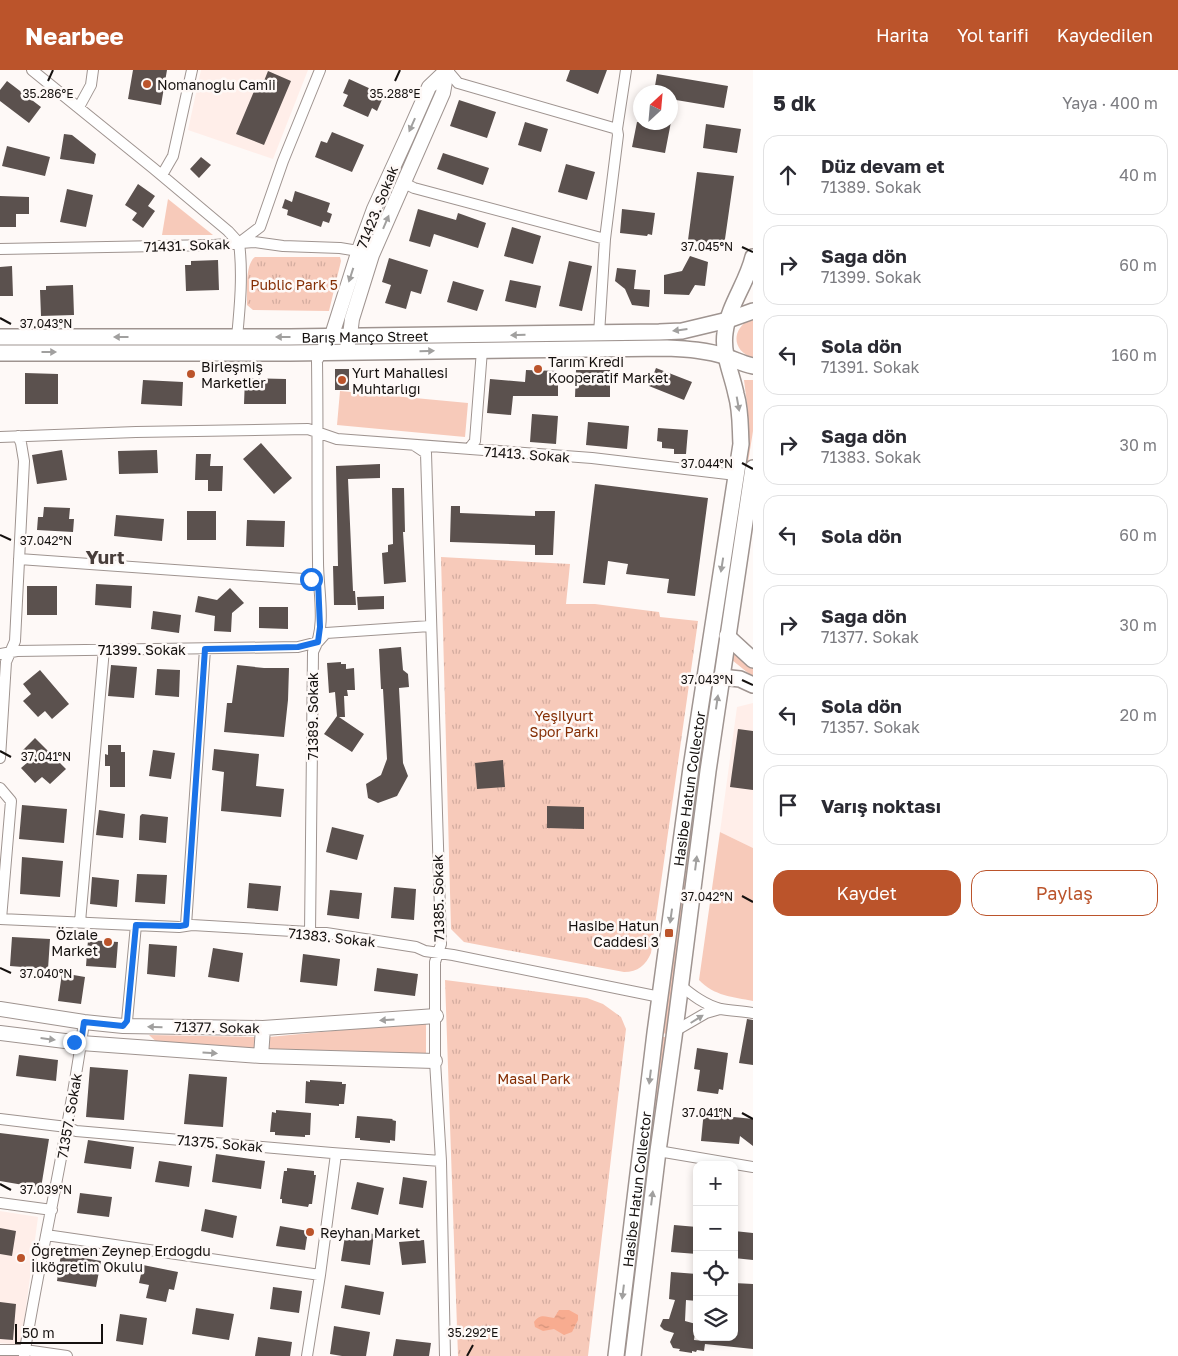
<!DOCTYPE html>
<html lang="tr">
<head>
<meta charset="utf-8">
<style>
  :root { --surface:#fff; --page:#f2f2f3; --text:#2b2b33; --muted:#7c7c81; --line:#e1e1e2; --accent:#bb542b }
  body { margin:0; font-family:"Golos Text",sans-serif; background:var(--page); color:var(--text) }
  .controls { position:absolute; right:15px; bottom:15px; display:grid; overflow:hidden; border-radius:10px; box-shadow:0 2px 8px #0003 }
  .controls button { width:45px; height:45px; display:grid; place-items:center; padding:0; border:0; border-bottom:1px solid var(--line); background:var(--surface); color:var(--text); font:25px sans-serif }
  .compass { position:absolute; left:633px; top:15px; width:45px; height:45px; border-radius:50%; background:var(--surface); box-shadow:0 2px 8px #0003; rotate:26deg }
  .scale { position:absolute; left:15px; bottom:12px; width:88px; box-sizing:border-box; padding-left:5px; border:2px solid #15110f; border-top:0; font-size:14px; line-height:18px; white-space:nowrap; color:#15110f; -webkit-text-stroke:4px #fef9f7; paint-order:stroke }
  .stop { position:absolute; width:15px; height:15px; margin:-11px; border:4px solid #1a73e8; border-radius:50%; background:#fff }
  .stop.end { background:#1a73e8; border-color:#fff; box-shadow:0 1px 5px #0008 }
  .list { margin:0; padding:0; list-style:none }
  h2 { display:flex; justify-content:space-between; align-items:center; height:65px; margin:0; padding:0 20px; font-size:21px }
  h2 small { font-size:16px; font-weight:400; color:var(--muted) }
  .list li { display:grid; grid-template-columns:32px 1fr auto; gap:15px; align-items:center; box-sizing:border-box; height:80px; margin:0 10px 10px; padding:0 10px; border:1px solid var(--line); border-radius:15px }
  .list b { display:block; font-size:19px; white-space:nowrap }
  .list p { margin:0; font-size:16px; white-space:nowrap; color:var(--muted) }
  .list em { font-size:16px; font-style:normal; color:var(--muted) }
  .actions { display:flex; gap:10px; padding:15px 20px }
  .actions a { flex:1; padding:11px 0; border:1px solid var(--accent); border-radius:15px; text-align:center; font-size:18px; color:var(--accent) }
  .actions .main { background:var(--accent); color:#fff }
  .icon { flex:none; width:28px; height:28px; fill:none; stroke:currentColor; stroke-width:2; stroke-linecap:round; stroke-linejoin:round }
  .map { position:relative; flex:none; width:753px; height:1286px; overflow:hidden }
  header { display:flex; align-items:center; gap:30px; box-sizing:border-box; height:70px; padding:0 25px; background:var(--accent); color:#fff }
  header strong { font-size:24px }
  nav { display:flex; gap:28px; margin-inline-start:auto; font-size:18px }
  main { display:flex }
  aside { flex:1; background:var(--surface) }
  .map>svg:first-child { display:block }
</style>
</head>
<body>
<header>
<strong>Nearbee</strong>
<nav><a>Harita</a><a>Yol tarifi</a><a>Kaydedilen</a></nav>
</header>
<main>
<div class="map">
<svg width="753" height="1286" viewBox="0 0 753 1286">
  <defs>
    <pattern id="park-tufts" width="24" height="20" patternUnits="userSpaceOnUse" patternTransform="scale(1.25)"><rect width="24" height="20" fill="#f7caba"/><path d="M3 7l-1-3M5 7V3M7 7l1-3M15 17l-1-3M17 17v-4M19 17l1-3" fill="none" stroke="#d3ac9f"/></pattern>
    <pattern id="water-ripples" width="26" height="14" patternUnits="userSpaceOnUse" patternTransform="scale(1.25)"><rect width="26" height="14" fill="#f8ac90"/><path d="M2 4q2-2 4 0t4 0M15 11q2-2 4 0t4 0" fill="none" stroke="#d4937b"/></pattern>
  </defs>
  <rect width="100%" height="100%" fill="#fef9f7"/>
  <!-- built -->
  <path fill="#ffeee9" d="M201,0H308L273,89L188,60Z
    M753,633V778L720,762L737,637Z
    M0,1141L38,1147L21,1275L0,1273Z"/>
  <!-- grass -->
  <path fill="#f7caba" d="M168,129L213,165H162Z
    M750,249H753V288C732,281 731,260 750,249Z
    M682,268V271L517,274V271Z
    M514,271L515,274L365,275V272Z
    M288,272V276L128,277V273Z
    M0,273H123V276H0Z
    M744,310H753V361L728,519H724L748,362V342Z
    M340,321L468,333L465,367L337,355Z
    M724,522H727L701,699L698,698Z
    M734,583H736L753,597V607L732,590Z
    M697,701H700L667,964L662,963Z
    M720,762L753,778V931C733,927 714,926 699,910Z
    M426,952V986L268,981L269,967Z
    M149,965L257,967L256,981L162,977Z
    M662,967H666L642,1149L640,1148Z
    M639,1151H642L630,1255L626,1254Z"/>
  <!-- park -->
  <path fill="url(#park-tufts)" d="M255,187H340L341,191L329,241L253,240L247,235C247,223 245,194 255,187Z
    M441,487L570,494L566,534H595L659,542L660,547L698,551L651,883C646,895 638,902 624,902L464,872L451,859Z
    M445,910L587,928L603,934L621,947L626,959L588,1286H458Z"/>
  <!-- water -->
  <path fill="url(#water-ripples)" d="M559,1240H569L578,1245V1250L572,1262L564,1265L554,1259L543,1261L535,1257L534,1252C540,1243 546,1247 554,1248Z"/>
  <!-- building -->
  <path fill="#5b514e" d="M133,0H167L161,35L128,29Z
    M570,0H607L598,24L566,11Z
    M268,1L291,11L264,75L236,64L257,14L262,16Z
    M657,4L728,16L724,38L670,29V22H654Z
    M349,9L384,25L377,41L372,38L368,47L343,36L348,25L343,23Z
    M7,11L41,37L29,53L0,31V20Z
    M459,30L496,42L487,68L450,56Z
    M525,52L548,59L541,82L518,75Z
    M637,52H671L665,83L632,77Z
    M706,54L741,59L737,83L703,78Z
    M332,62L364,75L352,102L315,87L321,71L327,73Z
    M64,64L72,65L96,84L94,94L60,89Z
    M7,76L50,87L45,106L2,96Z
    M443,83L489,98L483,115L437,99Z
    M201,87L211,95L199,108L190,99Z
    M566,94L595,102L587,130L558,122Z
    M697,102L734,106L724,176L688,170Z
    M138,114L155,126L148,136L155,141L143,158L132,150L137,143L125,135Z
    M67,119L93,125L86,157L60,152Z
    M295,121L330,133L327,142L332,144L329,153L323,151L321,157L287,145L288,140L282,138L285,129L292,132Z
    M0,126L29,127V144H16V157H0Z
    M418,139L456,150L458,143L486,153L478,178L434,164L430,177L409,171Z
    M622,139L655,143L652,165L648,164L647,166L620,163Z
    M512,157L541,166L533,194L504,186Z
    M690,186L708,192L705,216L695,215L689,225L664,224V205L682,201Z
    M389,188L428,200L421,224L411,221L406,239L385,233L391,215L382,212Z
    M218,190L219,220L186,221L185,195H191V191Z
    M569,191L592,196L582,241L559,236Z
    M12,196L13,226H0V197Z
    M617,198L636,200L634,219L650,220L649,237L632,235L625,219L615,211Z
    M510,210L541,216L536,238L505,231Z
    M453,211L484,220L477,241L447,232Z
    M73,215L74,245L41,246L40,220H46V216Z
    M656,298L692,312L684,330L649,316Z
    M335,299H349V320H335Z
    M526,300L558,301V326H513L511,345L487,343L490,309L525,312Z
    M576,300H610V327H575Z
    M25,303L58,304V334H25Z
    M245,308L286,309V334H244Z
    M143,310L183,312L182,336L141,334Z
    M532,344L558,346L556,374L530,372Z
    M588,352L629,356L627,379L586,375Z
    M658,358L688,360L686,384H674V379L662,378V372L657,371Z
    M261,373L292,408L274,424L243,389Z
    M62,380L67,410L37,414L32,385Z
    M157,380L158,403L119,404L118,381Z
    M196,384H211L210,396H223L222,421H208V410H195Z
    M380,394V408L348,409L353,521H355L356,535H334L333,496H338L336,396Z
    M595,414L708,428L695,526L667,523L669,509L626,504L628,494L608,491L605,515L583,513Z
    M392,418H404L405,462H403L406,512L384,514L382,483L388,482V475L393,474Z
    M451,436H460V443L535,446V441H555L553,485H535V475L450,472Z
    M44,437L70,438L69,449H74L73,462L37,460L38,447H43Z
    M187,441H216V470H187Z
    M116,445L164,449L162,471L114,466Z
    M247,450L285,451L284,477L246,476Z
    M96,514L132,516L131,538L95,535Z
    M27,516H57V545H27Z
    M230,518L244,533L232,543L231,562L214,561L215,546L195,542L198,526L217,530Z
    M384,526V539L358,540L357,527Z
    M259,537H288V559L259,558Z
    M153,541L181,545L179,563L151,559Z
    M401,577L403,600L408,604L409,617L399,618L403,693L408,706L397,726L378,733L368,728L366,714L381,705L387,689L383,619H381L379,579Z
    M341,592V594H346V599L354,598L355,620H347L348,626H344L345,647H339L364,664L352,682L324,664L337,646L335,622L329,623L327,593Z
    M111,595L137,597L134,628L108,626Z
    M237,595L264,598H289L288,630L284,667L224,662L227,633H232Z
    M157,599L180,600L179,627L155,625Z
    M40,600L69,634L52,649L45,641L38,647L23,631L31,624L23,614Z
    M738,659L753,661V720L730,717Z
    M35,668L66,699L50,714L42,707L35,713L21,698L28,692L20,683Z
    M108,675H121V682H125V717H110V696H105V684L108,685Z
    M214,679L259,684L256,716L284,719L281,747L221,741L224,702L212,700Z
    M153,680L175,683L171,709L149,706Z
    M503,690L505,717L477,719L475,693Z
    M22,735L67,739L64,773L19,769Z
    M547,736L584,737V759L547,758Z
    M99,740L125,744L123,768L96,765Z
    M142,744L168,747L166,773L139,770L140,746Z
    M332,757L364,765L357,790L326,782Z
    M22,787L63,791L60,827L20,824Z
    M137,804L167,805L165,834L135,832Z
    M92,807L119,810L117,837L90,834Z
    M249,813L281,816L278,841L247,838Z
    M394,817L416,819L414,850L391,848Z
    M330,820L362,823L359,849L327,845Z
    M12,867L50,869L48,899L10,896Z
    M88,870L118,872L116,898L86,896Z
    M149,874L177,876L175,907L147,904Z
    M213,878L243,883L239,912L208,907Z
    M303,884L340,889L337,916L300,912Z
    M377,898L418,904L415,926L374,921Z
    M62,903L85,907L81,934L58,931Z
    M747,949L753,950V995L739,993Z
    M697,978L728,983L723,1020L719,1019L718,1024L697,1021L700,1000L694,999Z
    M19,985L58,990L56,1011L16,1006Z
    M90,997L128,1000L124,1050L86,1047Z
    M189,1004L227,1007L223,1057L184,1054Z
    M310,1010L342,1012V1014H346L344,1034H339V1036L305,1033L306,1011L310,1012Z
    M276,1040L311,1043L310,1065H305V1067L275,1065V1062H270L272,1042L276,1043Z
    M704,1040L725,1042L724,1046L753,1049V1076L740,1066L739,1074L701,1071Z
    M357,1046L393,1049L392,1050L396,1051L395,1071L390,1070V1073L360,1070V1068H355Z
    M0,1063L49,1069L41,1118L0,1111Z
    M88,1070L134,1077L131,1099L84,1093Z
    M216,1084L265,1091L261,1119L212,1112Z
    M159,1091L192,1096L189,1117L155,1112Z
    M287,1098L314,1101V1105H316L312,1134H309L308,1137L282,1133V1129H280L284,1101H287Z
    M403,1107L427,1111L423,1138L399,1134Z
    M357,1112L384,1118L378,1145L351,1139Z
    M80,1123L112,1127L109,1147L77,1143Z
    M205,1139L237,1146L233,1168L201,1161Z
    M674,1155L697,1157V1184L671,1182Z
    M280,1156L308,1161L305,1180L276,1176Z
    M0,1158L16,1161L12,1186L0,1184Z
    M346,1160L374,1164L370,1195L341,1191Z
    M734,1161L753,1163V1190L734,1188Z
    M424,1170L426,1193L402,1195L399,1172Z
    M61,1184L101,1191L96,1217L57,1211Z
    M143,1195L178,1202L174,1220L169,1219L166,1232L146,1228L149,1215L139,1213Z
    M671,1202L697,1204V1231L686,1230L685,1251L696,1254L694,1270L704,1271V1267H734V1213L753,1214V1279L705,1274L704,1281L697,1280L696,1282L692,1281V1283L679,1281L680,1279L673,1278L670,1272L674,1263L664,1260L660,1256L663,1249H669L675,1230L669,1229Z
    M345,1215L384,1222L380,1245L341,1238Z
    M273,1217L302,1221L299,1243L270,1239Z
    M0,1232L16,1234L13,1270L0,1269Z
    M196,1238L234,1244L229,1270L192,1264Z
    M120,1244L147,1248L143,1275L116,1271Z
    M334,1256L370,1262L366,1286H342L330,1284Z
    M258,1267L292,1272L290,1286H255Z
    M396,1269L431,1273L429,1286H393Z"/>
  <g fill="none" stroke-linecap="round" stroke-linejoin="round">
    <!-- minor casing -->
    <g stroke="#9f9490" stroke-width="12">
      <path id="minor" d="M32,0L153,98L228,161L239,173
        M447,0L458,13L617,59
        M79,37L91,15L93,0
        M162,105L173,86L192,0
        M404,113L414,118L605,169
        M239,173L260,157L283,91L320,0
        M0,179L214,175L254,172L283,176L340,178L364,182
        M599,264L605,169L618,65L617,59L626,0
        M237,267C240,237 243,203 239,173
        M0,367L136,362L308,359L337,369L592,388L736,405
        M414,375L426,383L441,874L435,892V991L441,1091L445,1286
        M469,379L475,371L482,280
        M19,489L318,510
        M0,584L17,581L298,577L318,572L326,563L430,556
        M0,688L6,592L15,571L24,391L21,373L18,366
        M0,718L11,731L1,849
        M0,849L179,857L192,855L326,863L416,877L425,881L453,885L660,927
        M80,852L104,579
        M186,855L205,579
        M310,863L313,582C327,556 318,521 318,492C317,425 318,358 317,291L322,282
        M680,915C692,925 705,935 721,939C732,941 743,941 753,943
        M123,956L127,951L136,855
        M675,961L706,943L720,939
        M0,1049L67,1057L76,1061L332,1083L441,1091
        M658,1081L753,1097
        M0,1133L52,1140
        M46,1165L320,1205
        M0,1280H25L67,1286
        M24,1286C42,1174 69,1064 84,952
        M307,1286L320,1205L336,1084"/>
    </g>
    <!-- tertiary casing -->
    <g stroke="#9f9490" stroke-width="16">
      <path id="tertiary" d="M322,282L332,265L359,180L374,139L406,69L429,17L447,0
        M346,282L350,265L352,249L372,185L443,23L447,0
        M0,939L84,952L123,956L263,958L436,946
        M0,963L81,973L261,986L435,991
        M261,986L263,958"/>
    </g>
    <!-- secondary casing -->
    <g stroke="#9f9490" stroke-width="18">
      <g id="secondary">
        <path id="s1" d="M0,267H290L659,262L682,261L728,250L753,241"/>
        <path d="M0,283H290L667,278C687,279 707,280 727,287C736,290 743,294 753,296"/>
        <path d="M727,566L753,590"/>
        <path d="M721,607L740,609L753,615"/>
        <path id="s2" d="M616,1286L655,963L691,698L741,374C740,357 741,341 736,324C732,304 722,284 725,263C728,236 747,213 753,187"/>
        <path d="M633,1286L658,1081L674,967L708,701L753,398"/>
      </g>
    </g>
    <!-- minor -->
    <use href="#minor" stroke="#fff" stroke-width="10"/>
    <!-- tertiary -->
    <use href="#tertiary" stroke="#fff" stroke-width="14"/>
    <!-- secondary -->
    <use href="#secondary" stroke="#fff" stroke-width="15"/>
  </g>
  <!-- one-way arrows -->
  <defs><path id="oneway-solid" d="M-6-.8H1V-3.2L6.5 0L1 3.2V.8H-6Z" transform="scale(1.25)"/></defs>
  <g fill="#a1a09f">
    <use href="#oneway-solid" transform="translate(412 55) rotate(114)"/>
    <use href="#oneway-solid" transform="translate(386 152) rotate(-67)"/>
    <use href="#oneway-solid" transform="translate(351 205) rotate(108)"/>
    <use href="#oneway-solid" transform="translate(680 260) rotate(173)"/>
    <use href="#oneway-solid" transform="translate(518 265) rotate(179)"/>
    <use href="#oneway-solid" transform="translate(121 267) rotate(-180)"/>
    <use href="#oneway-solid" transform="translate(283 267) rotate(180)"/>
    <use href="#oneway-solid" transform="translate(427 281) rotate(-1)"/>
    <use href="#oneway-solid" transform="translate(49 282)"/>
    <use href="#oneway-solid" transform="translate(738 334) rotate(80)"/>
    <use href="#oneway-solid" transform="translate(722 495) rotate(99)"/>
    <use href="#oneway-solid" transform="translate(717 632) rotate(-82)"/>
    <use href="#oneway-solid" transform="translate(696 793) rotate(-83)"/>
    <use href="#oneway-solid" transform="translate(671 846) rotate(98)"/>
    <use href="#oneway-solid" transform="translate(697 949) rotate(-32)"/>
    <use href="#oneway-solid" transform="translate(387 950) rotate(176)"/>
    <use href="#oneway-solid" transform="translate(155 957) rotate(-179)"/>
    <use href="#oneway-solid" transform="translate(48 969) rotate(7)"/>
    <use href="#oneway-solid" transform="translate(210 983) rotate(4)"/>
    <use href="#oneway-solid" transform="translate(650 1007) rotate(97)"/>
    <use href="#oneway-solid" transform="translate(652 1128) rotate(-83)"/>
    <use href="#oneway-solid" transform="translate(623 1222) rotate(97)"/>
  </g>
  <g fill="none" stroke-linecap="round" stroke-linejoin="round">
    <!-- route -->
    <path stroke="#1a73e8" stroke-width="6" d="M74,972L81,973L84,952L123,956L127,951L136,855L180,856L186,855L205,579L298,577L318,572L320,557L318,510L311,509"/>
  </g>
  <!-- ticks -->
  <path fill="none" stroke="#15110f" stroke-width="2" d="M48,11L53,0M395,11L400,0M742,177L753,182M0,248L11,254M742,393L753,399M0,465L11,470M742,610L753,615M0,681L11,687M742,826L753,832M0,898L11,903M742,1043L753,1049M0,1114L11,1120M467,1286L473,1275"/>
  <!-- markers -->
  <g fill="#bb542b" stroke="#fef9f7" stroke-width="2">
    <circle cx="147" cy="14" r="5"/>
    <circle cx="538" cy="299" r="5"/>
    <circle cx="191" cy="304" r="5"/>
    <circle cx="342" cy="310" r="5"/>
    <rect x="664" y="858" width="10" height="10" rx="2.5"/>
    <circle cx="108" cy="872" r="5"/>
    <circle cx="310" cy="1162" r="5"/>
    <circle cx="21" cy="1188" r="5"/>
  </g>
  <g text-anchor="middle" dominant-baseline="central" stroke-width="5" stroke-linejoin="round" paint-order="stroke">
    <!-- poi labels -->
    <g font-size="14" fill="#15110f" stroke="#fef9f7" text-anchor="start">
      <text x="157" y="14">Nomanoğlu Camii</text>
      <text x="548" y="291">Tarım Kredi<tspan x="548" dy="16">Kooperatif Market</tspan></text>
      <text x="201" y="296">Birleşmiş<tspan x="201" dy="16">Marketler</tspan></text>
      <text x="352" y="302">Yurt Mahallesi<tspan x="352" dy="16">Muhtarlığı</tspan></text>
      <text x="659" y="855" text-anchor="end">Hasibe Hatun<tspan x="659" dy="16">Caddesi 3</tspan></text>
      <text x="98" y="864" text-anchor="end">Özlale<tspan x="98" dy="16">Market</tspan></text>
      <text x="320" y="1162">Reyhan Market</text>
      <text x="31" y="1180">Öğretmen Zeynep Erdoğdu<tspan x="31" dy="16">İlköğretim Okulu</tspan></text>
    </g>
    <!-- street labels -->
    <g font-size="14" fill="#15110f" stroke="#fef9f7">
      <text transform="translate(377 137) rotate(-68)">71423. Sokak</text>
      <text transform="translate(187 175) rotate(-2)">71431. Sokak</text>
      <text stroke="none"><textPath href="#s1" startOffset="365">Barış Manço Street</textPath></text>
      <text transform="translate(527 384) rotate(4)">71413. Sokak</text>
      <text x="142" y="579">71399. Sokak</text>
      <text transform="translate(312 646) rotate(-90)">71389. Sokak</text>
      <text stroke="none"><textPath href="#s2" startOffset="572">Hasibe Hatun Collector</textPath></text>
      <text transform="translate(438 828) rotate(-91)">71385. Sokak</text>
      <text transform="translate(332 867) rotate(6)">71383. Sokak</text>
      <text transform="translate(217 957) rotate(1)">71377. Sokak</text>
      <text transform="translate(69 1046) rotate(-80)">71357. Sokak</text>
      <text transform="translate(220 1073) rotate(5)">71375. Sokak</text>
      <text stroke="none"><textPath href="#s2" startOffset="168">Hasibe Hatun Collector</textPath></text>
    </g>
    <!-- park labels -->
    <g font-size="14" fill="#842d03" stroke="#fef9f7">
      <text x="294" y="214">Public Park 5</text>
      <text x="564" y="645">Yeşilyurt<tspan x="564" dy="16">Spor Parkı</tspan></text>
      <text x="534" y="1008">Masal Park</text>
    </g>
    <!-- district labels -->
    <g font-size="19" font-weight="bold" fill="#483e3b" stroke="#fef9f7">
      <text x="105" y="486">Yurt</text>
    </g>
  </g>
  <g font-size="12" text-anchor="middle" fill="#15110f" stroke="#fef9f7" stroke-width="5" stroke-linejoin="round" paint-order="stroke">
    <text x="48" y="28">35.286°E</text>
    <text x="395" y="28">35.288°E</text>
    <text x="707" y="181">37.045°N</text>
    <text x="46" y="258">37.043°N</text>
    <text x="707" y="398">37.044°N</text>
    <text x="46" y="475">37.042°N</text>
    <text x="707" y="614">37.043°N</text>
    <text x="46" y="691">37.041°N</text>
    <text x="707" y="831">37.042°N</text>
    <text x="46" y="908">37.040°N</text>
    <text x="707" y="1047">37.041°N</text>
    <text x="46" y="1124">37.039°N</text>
    <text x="473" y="1267">35.292°E</text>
  </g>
</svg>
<div class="controls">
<button>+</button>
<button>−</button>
<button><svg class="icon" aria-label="locate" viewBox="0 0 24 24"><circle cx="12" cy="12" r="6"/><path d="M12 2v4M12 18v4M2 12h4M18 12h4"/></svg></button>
<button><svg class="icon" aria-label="layers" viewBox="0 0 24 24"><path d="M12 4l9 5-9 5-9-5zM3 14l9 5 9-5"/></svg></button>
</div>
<svg class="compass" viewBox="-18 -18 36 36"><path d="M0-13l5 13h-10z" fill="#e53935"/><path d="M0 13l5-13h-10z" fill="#7c7c81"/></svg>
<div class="scale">50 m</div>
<div class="stop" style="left:311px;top:509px"></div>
<div class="stop end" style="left:74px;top:972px"></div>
</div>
<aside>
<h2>5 dk<small>Yaya · 400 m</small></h2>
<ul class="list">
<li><svg class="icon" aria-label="ahead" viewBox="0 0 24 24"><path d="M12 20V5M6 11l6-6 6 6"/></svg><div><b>Düz devam et</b><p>71389. Sokak</p></div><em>40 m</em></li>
<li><svg class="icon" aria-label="right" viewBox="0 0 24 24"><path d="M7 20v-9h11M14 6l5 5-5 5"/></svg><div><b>Sağa dön</b><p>71399. Sokak</p></div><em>60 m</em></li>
<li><svg class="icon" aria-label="left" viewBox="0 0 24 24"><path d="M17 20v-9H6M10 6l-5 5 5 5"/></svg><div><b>Sola dön</b><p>71391. Sokak</p></div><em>160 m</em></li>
<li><svg class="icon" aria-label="right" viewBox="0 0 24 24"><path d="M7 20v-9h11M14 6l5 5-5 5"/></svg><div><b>Sağa dön</b><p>71383. Sokak</p></div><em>30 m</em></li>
<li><svg class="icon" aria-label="left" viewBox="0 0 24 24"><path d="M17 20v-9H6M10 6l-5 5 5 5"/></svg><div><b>Sola dön</b></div><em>60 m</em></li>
<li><svg class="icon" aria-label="right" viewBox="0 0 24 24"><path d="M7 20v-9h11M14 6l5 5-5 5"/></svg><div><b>Sağa dön</b><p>71377. Sokak</p></div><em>30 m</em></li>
<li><svg class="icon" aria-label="left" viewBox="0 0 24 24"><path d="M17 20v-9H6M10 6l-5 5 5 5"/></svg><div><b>Sola dön</b><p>71357. Sokak</p></div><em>20 m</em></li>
<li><svg class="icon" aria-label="arrive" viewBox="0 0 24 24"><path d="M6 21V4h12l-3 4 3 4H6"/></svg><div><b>Varış noktası</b></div></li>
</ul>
<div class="actions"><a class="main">Kaydet</a><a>Paylaş</a></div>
</aside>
</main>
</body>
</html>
